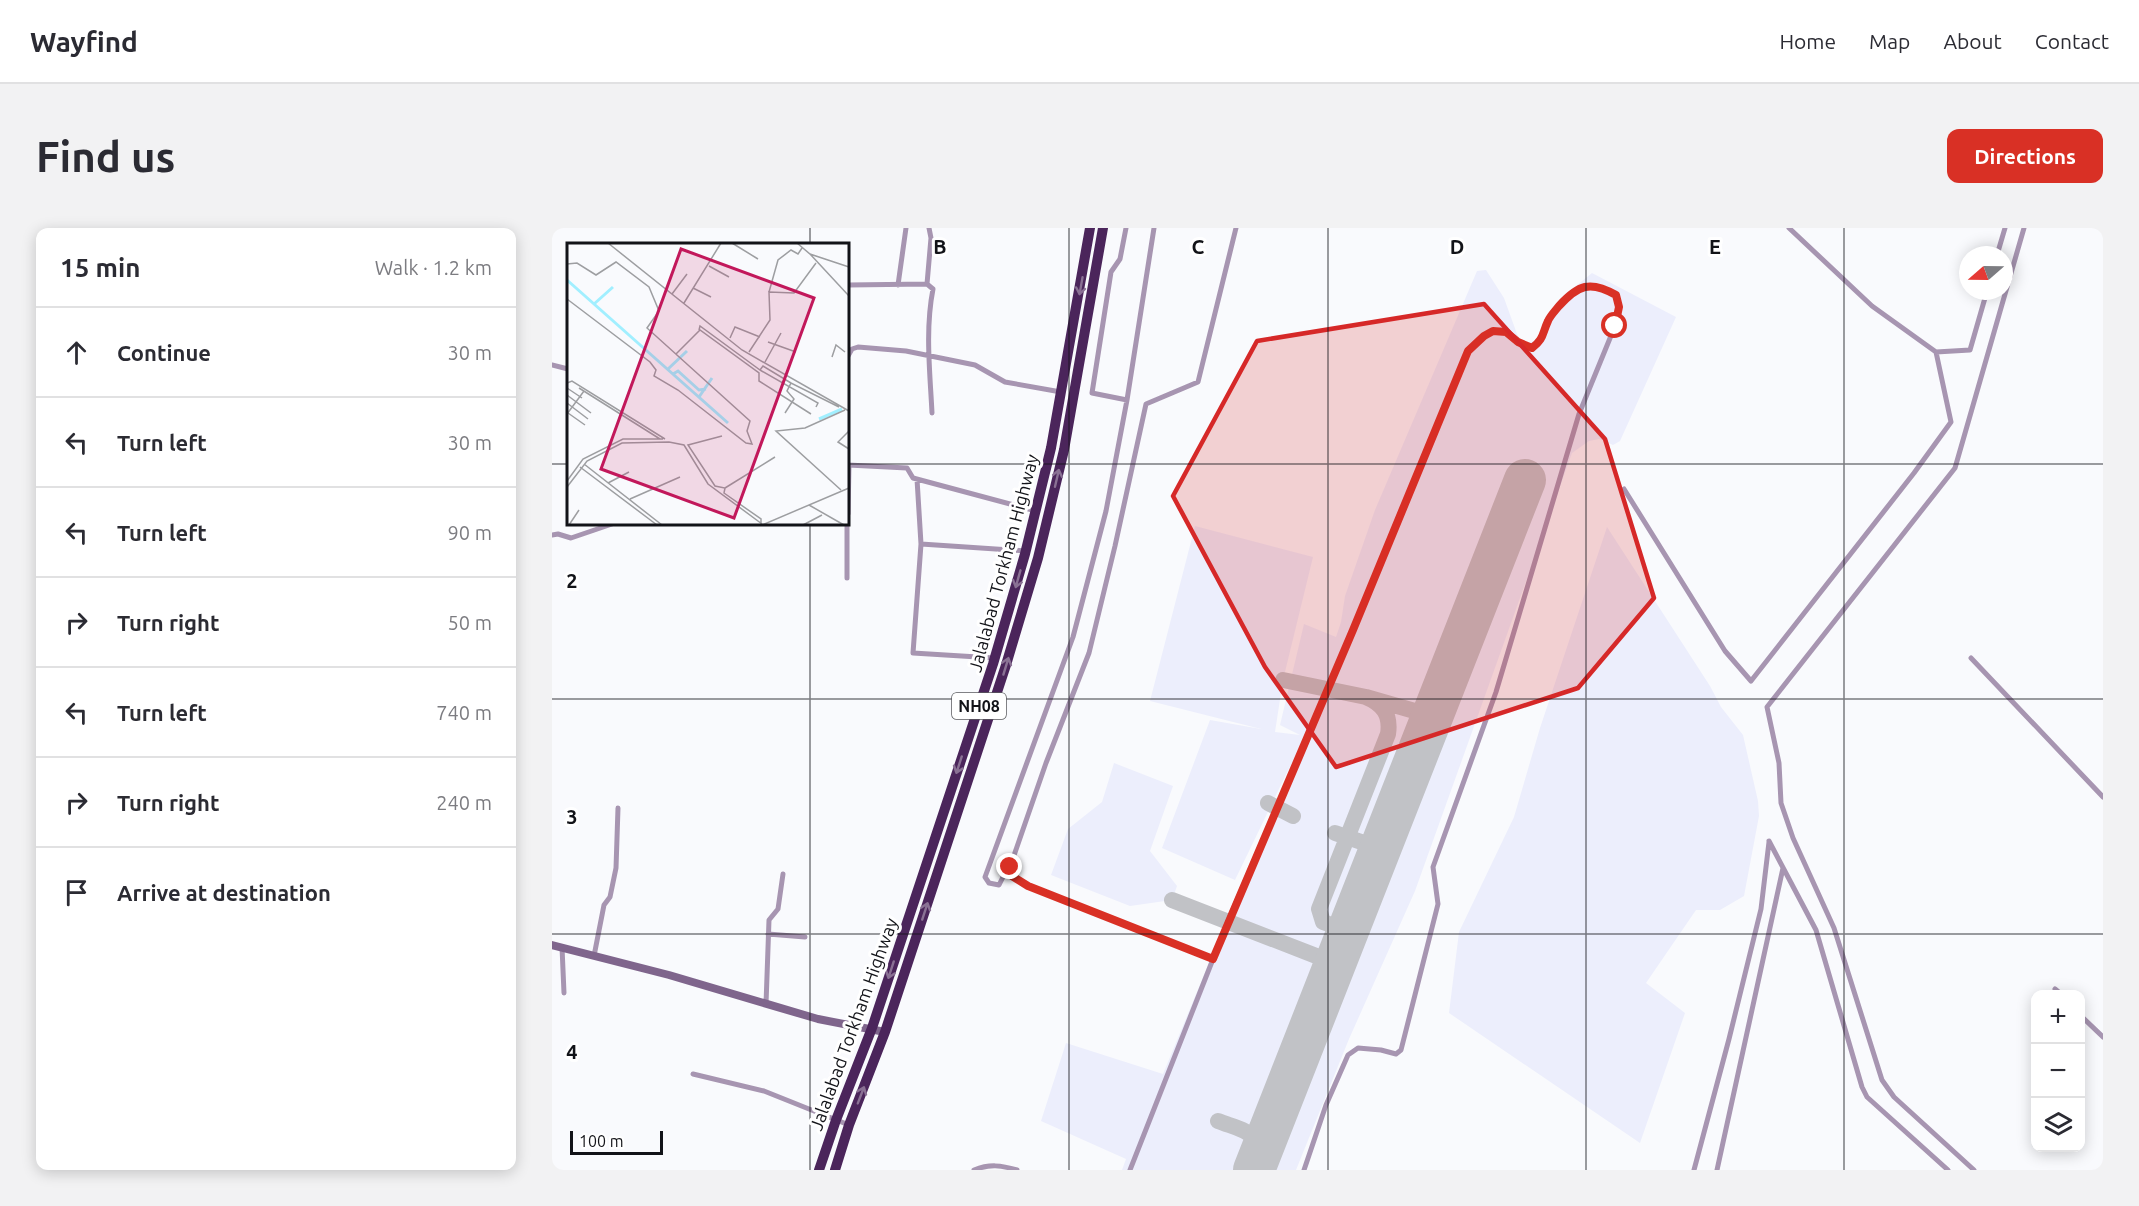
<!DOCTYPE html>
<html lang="en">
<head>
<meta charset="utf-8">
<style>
  :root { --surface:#fff; --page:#f2f2f3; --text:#2b2b33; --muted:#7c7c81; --line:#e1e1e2; --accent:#d93025 }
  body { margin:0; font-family:Ubuntu,sans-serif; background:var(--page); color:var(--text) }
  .controls { position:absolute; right:18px; bottom:18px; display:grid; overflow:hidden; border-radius:12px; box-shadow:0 3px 15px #0003 }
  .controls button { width:54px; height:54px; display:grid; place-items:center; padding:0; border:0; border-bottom:2px solid var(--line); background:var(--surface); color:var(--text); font:30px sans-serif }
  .compass { position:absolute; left:1407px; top:18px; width:54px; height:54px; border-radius:50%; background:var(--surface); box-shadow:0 3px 15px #0003; rotate:250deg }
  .scale { position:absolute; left:18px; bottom:15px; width:93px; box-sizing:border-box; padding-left:6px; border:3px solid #121318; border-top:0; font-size:16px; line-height:21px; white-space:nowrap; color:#121318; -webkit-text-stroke:4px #fff; paint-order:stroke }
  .stop { position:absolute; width:18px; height:18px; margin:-14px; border:4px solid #d93025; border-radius:50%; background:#fff }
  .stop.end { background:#d93025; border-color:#fff; box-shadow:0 2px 6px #0008 }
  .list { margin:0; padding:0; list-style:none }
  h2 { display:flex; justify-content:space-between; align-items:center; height:78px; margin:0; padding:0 24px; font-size:26px }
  h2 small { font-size:20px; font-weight:400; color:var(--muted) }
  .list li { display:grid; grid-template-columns:39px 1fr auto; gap:18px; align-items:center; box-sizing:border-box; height:90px; padding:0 24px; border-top:2px solid var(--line) }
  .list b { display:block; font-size:22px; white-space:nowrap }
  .list em { font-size:20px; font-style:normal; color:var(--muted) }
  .icon { flex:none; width:33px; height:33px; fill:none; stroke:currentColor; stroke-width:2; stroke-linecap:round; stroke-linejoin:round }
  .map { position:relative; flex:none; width:1551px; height:942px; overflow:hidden; border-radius:12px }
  header { display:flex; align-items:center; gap:36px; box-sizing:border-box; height:84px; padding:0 30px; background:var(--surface); border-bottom:2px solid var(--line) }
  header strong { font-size:28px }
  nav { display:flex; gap:33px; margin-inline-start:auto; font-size:21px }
  .intro { display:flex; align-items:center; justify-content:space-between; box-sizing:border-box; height:144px; padding:0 36px }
  h1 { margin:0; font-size:42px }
  .button { padding:15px 27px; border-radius:12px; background:var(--accent); color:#fff; font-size:21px; font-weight:700 }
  main { display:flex; gap:36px; padding:0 36px }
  aside { flex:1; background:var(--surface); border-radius:12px; box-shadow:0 3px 15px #0003 }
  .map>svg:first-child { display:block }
</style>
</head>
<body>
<header>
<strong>Wayfind</strong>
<nav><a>Home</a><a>Map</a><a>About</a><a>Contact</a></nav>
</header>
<div class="intro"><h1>Find us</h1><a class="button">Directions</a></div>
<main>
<aside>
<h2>15 min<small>Walk · 1.2 km</small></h2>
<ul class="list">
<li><svg class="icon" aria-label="ahead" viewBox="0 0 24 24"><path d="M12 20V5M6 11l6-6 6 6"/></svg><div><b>Continue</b></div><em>30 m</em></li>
<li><svg class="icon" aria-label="left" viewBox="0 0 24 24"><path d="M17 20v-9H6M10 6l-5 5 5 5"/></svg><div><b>Turn left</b></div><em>30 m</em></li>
<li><svg class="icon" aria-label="left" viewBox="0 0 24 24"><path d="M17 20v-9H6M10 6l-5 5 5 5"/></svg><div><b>Turn left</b></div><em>90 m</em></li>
<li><svg class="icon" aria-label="right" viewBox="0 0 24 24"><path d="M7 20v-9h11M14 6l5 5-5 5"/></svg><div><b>Turn right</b></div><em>50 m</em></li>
<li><svg class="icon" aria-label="left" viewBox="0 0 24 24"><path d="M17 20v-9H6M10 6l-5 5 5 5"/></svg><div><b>Turn left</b></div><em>740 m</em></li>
<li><svg class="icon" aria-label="right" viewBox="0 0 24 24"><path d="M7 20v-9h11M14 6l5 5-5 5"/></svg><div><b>Turn right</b></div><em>240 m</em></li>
<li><svg class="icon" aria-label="arrive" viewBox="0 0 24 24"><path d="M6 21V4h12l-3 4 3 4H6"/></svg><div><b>Arrive at destination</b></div></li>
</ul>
</aside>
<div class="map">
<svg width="1551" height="942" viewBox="0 0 1551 942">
  <rect width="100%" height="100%" fill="#f9fafd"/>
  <!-- built -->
  <path fill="#eceefc" d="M934,42L952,70L965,106L969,112L974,115L982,113L986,109L997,86L1009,70L1040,45L1124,89L1068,213L1061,217L1047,211L1037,213L1020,225L863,663L797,811L744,942H570L574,931L489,893L514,815L611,846L740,534L683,652L610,620L658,492L709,501L598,473L643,298L761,329L731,452L723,504L748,507L728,497L752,396L784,409L789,394L793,368L823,282L925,43Z
    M1055,299L1158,458L1169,479L1191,507L1206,573L1207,588L1192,668L1168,682H1144L1094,755L1133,785L1088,915L897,785L907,704L962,589L988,500Z
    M562,535L621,558L598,623L625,658L620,672L578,678L499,647L516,601L550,574Z"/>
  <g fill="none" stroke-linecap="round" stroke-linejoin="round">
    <!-- taxiway -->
    <path stroke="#c1c2c6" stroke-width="16" d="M731,452L814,469L873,486L878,495
      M870,484L878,483L886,475
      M716,575L741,588
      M783,605L821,618L826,629
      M821,618L829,614L834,606
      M620,672L772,731L778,737V750
      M796,703L771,694L767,681L836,506C839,487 831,476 814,469
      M772,731H782L790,721
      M666,893C692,903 711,903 704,937
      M697,905C715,905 719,893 726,879"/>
    <!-- runway -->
    <path stroke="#c1c2c6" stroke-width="42" d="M702,942L973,252"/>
    <!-- street -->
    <path stroke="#a795b1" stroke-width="5" d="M377,0L379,10L375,56L381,61C373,102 378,144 380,185
      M1237,0L1320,78L1384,124
      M1445,27L1453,0
      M296,57L375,56
      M346,57L354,0
      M296,128L300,121L306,119L354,123L423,137L453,154L509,164
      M0,137L16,141
      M575,172L602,0
      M296,237L355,240L361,250L484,283
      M365,251L369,316L361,425L442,430
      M1072,261L1173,423L1199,453L1362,245L1399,194L1384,124L1418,122L1435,63
      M296,286L297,237
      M0,307L6,306L19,310L60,296
      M369,316L474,323
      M295,350V296
      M1419,430L1551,569
      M1217,613L1264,702L1310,859L1315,869L1396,942
      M459,643L452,647L447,657L437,655L433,649L521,409L554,283L575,172L540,165L559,44L568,31L574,0
      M216,706L253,709
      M10,719L12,765
      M42,728L52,677L58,669L64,640L66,580
      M661,731L476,658L460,647L458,639L494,535L537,425L563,318L594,176L646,154L684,0
      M1503,761L1509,766
      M214,776L217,692L226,681L231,646
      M1528,787L1551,809
      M141,846L212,863L297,897
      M422,942C437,936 449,937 465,942
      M578,942L676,693L801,402L916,123L932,108L941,103L953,104L966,114L979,120C992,111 990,106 996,93C998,88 1003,83 1007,78C1026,57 1038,52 1064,67L1067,79L1063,98L1027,186L944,464L881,639L886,676L849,822L844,826L829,822L806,820L796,827L774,877L752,942
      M1142,942L1177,811L1209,681L1217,614
      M1165,942L1231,640
      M1422,942L1342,869L1330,852L1282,700L1241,610L1229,575L1227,535L1215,479L1403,240L1472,0"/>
    <!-- secondary -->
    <path stroke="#7f658c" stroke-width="8" d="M0,717L117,747L266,791L333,804"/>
    <!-- highway -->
    <path stroke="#4b255b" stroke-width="10" d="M267,942L284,892L320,800L441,436L473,326L499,220L538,0
      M283,942L297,897L333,804L454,437L486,330L512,222L551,0"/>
  </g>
  <!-- one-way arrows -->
  <defs><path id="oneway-shaft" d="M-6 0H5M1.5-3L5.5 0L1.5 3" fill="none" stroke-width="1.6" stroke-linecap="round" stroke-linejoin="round" transform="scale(1.5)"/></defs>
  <g stroke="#8a7194">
    <use href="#oneway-shaft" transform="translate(529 58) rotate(100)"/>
    <use href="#oneway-shaft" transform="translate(505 250) rotate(-77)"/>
    <use href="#oneway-shaft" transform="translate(466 351) rotate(106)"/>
    <use href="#oneway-shaft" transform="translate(454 438) rotate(-73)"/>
    <use href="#oneway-shaft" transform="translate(407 537) rotate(108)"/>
    <use href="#oneway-shaft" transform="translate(373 683) rotate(-72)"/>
    <use href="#oneway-shaft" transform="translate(339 742) rotate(108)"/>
    <use href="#oneway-shaft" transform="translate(309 867) rotate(-69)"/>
  </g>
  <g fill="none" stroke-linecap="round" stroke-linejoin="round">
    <!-- route -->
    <path stroke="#d93025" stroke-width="8" d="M458,639L460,648L476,658L661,731L801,402L916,123L932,108L941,103L954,104L966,114L980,120C992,111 990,106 996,93C998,88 1003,83 1007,78C1026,57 1038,52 1064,67L1067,79L1063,98"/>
  </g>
  <!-- marked area -->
  <path fill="#d62828" fill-opacity="0.2" stroke="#d62828" stroke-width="4.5" stroke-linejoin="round" d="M932,76L1053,211L1102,370L1026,460L784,539L713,439L621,268L705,113Z"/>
  <!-- grid -->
  <path fill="none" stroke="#121318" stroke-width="1.5" stroke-opacity="0.55" d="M258,0V16M517,0V942M776,0V942M1034,0V942M1292,0V942M0,236H16M296,236H1551M258,296V942M0,471H1551M0,706H1551"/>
  <g text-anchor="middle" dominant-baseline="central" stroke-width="6" stroke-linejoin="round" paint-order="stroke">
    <!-- shield labels -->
    <rect fill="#fff" stroke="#595a5d" stroke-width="1.5" x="400" y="465" width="54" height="26" rx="4.5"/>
    <g font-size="16" font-weight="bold" fill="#121318">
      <text x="427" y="478">NH08</text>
    </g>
    <!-- street labels -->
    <g font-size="18" fill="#121318" stroke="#fff">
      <text transform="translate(451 335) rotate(-75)">Jalalabad Torkham Highway</text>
      <text transform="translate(301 796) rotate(-70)">Jalalabad Torkham Highway</text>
    </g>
  </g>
  <!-- overview -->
  <g transform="translate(15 15)">
    <rect width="282" height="282" fill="#f9fafd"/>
    <path fill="none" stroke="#a1efff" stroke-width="3" d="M0,37L161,180M27,61L46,44M101,126L120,108M106,131L111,128L132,147L139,146M132,154L145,135M252,176L275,166"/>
    <path fill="none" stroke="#9d9ea1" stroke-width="1.5" d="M41,0L175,107L282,168M165,0L191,16M230,0L243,11L282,24M243,11L282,53M0,21L10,20L29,32L49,19L82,44L92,68L80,85L183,178L180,188L185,201L179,200L111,147L87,133L89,127L83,119L0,56M142,23L162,34M126,45L144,54M202,49L211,17L224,7L231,11L235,5M105,51L120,31M117,60L154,0M132,87L133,83L193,127L196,123L224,140M163,95L168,84L193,94M201,99L229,109M182,109L203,77L202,49L227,50L249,20M109,111L133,87L192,130V138L244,171M265,114L269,102L278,109M198,119L214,90M193,127L251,160L249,164M0,140L5,138L98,196M0,145L15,155M12,145L93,196M0,152L24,170M0,160L21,176M1,170L18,182M218,170L227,156L220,148L224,140L272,164M0,171L17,148M282,188L271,199L282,206M155,193L121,202L148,243L158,245L157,250L194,276V281M17,221L95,282M13,224L90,282M0,238L16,216L56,196H96M41,240L62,229M0,244L20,218L55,200L102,199L117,202L141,241L195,281M158,245L208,214M274,247L209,188L238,185L278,167M63,256L113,234M242,262L277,282M2,282L12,267M195,282L282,245M236,282L255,272"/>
    <path fill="#c2185b" fill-opacity="0.15" stroke="#c2185b" stroke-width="3" d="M114,6L247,55L167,275L34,226Z"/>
    <rect width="282" height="282" fill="none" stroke="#121318" stroke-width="3"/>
  </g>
  <g font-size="20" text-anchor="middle" font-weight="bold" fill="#121318" stroke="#fff" stroke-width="6" stroke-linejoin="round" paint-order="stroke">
    <text x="388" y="26">B</text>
    <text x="646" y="26">C</text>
    <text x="905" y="26">D</text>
    <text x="1163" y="26">E</text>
    <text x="20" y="360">2</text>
    <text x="20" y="596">3</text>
    <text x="20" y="831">4</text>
  </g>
</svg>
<div class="controls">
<button>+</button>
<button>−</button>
<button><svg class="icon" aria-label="layers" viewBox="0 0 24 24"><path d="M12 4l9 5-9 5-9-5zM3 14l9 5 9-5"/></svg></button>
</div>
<svg class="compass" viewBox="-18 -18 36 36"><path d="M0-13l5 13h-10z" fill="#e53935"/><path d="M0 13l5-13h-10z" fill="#7c7c81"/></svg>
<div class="scale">100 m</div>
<div class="stop" style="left:1063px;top:98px"></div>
<div class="stop end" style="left:458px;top:639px"></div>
</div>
</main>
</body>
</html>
